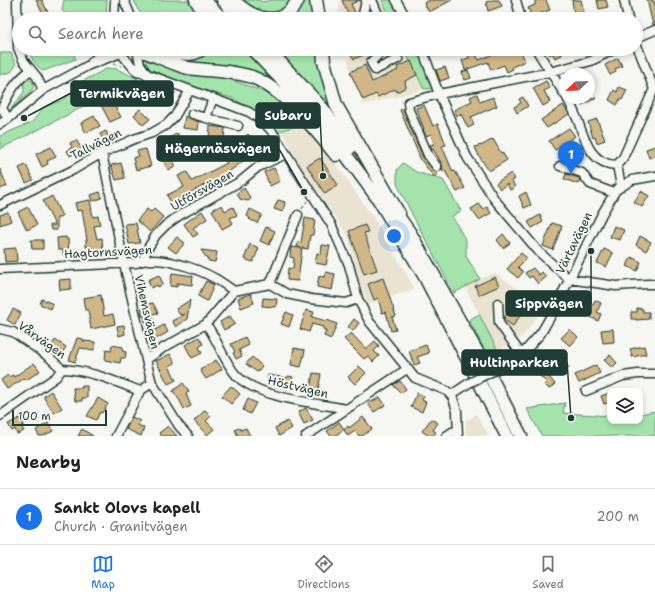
<!DOCTYPE html>
<html lang="en">
<head>
<meta charset="utf-8">
<style>
  :root { --surface:#fff; --page:#f2f2f2; --text:#222; --muted:#767676; --line:#e0e0e0; --accent:#1a73e8 }
  body { margin:0; font-family:"Shantell Sans",sans-serif; background:var(--page); color:var(--text) }
  .controls { position:absolute; right:12px; bottom:12px; display:grid; overflow:hidden; border-radius:8px; box-shadow:0 2px 6px #0003 }
  .controls button { width:36px; height:36px; display:grid; place-items:center; padding:0; border:0; border-bottom:1px solid var(--line); background:var(--surface); color:var(--text); font:20px sans-serif }
  .compass { position:absolute; left:559px; top:68px; width:36px; height:36px; border-radius:50%; background:var(--surface); box-shadow:0 2px 6px #0003; rotate:247deg }
  .scale { position:absolute; left:12px; bottom:10px; width:95px; box-sizing:border-box; padding-left:4px; border:2px solid #1f3d34; border-top:0; font-size:11px; line-height:14px; white-space:nowrap; color:#1f3d34; -webkit-text-stroke:3px #f6f6f2; paint-order:stroke }
  .you { position:absolute; left:394px; top:236px; width:14px; height:14px; margin:-10px; border:3px solid #fff; border-radius:50%; background:#1a73e8; box-shadow:0 0 0 6px #1a73e833 }
  .badge { display:grid; place-items:center; width:26px; height:26px; border-radius:50%; background:var(--accent); color:#fff; font-size:13px; font-weight:700 }
  .pin { position:absolute; translate:-50% -33px; filter:drop-shadow(0 1px 2px #0008) }
  .pin::after { content:''; position:absolute; top:21px; width:14px; height:12px; background:inherit; clip-path:polygon(0 0,100% 0,50% 100%) }
  .list { margin:0; padding:0; list-style:none }
  h2 { display:flex; justify-content:space-between; align-items:center; height:52px; margin:0; padding:0 16px; font-size:17px }
  h2 small { font-size:13px; font-weight:400; color:var(--muted) }
  .list li { display:grid; grid-template-columns:26px 1fr auto; gap:12px; align-items:center; box-sizing:border-box; height:56px; padding:0 16px; border-top:1px solid var(--line) }
  .list b { display:block; font-size:15px; white-space:nowrap }
  .list p { margin:0; font-size:13px; white-space:nowrap; color:var(--muted) }
  .list em { font-size:13px; font-style:normal; color:var(--muted) }
  .icon { flex:none; width:22px; height:22px; fill:none; stroke:currentColor; stroke-width:2; stroke-linecap:round; stroke-linejoin:round }
  .map { position:relative; flex:none; width:655px; height:436px; overflow:hidden }
  .search { position:absolute; background:var(--surface); box-shadow:0 2px 6px #0003; left:12px; right:12px; top:12px; height:44px; display:flex; align-items:center; gap:10px; box-sizing:border-box; padding:0 14px; border-radius:22px; color:var(--muted); font-size:15px }
  .sheet { height:108px; background:var(--surface) }
  nav { display:flex; justify-content:space-around; align-items:center; box-sizing:border-box; height:56px; border-top:1px solid var(--line); background:var(--surface); font-size:11px; color:var(--muted) }
  nav a { display:grid; justify-items:center; gap:2px }
  nav .on { color:var(--accent) }
  .map>svg:first-child { display:block }
</style>
</head>
<body>
<div class="map">
<svg width="655" height="436" viewBox="0 0 655 436">
  <rect width="100%" height="100%" fill="#f6f6f2"/>
  <filter id="ink" filterUnits="userSpaceOnUse"><feTurbulence type="fractalNoise" baseFrequency=".025" numOctaves="2"/><feDisplacementMap in="SourceGraphic" scale="8" xChannelSelector="R" yChannelSelector="G"/><feConvolveMatrix kernelMatrix="1 2 1 2 8 2 1 2 1" color-interpolation-filters="sRGB"/></filter>
  <g filter="url(#ink)">
    <!-- built -->
    <path fill="#ebe3d2" d="M339,0H382L391,19H336L339,7L341,4Z
      M347,49H404L424,89L399,96L362,105L363,100L350,72L348,60L351,58Z
      M300,124L320,142L341,171L377,223L415,289L367,305L356,269L348,236L298,163L282,131Z
      M495,273L544,307L523,336L498,351L465,287L480,279Z
      M476,414L489,436H466V421Z"/>
    <!-- green -->
    <path fill="#a4e4ac" stroke="#629070" d="M64,0H107L106,19H69L62,10Z
      M134,0H189L200,13L203,19H147L138,10Z
      M240,0H260L261,2L274,0H292C289,4 286,10 281,12C266,19 253,8 240,0Z
      M304,0H312L315,19H290L299,10Z
      M382,0H392L403,19H391Z
      M28,49H71L76,59L43,71C35,65 31,58 28,49Z
      M158,49H164L171,54L204,55L210,49H245L291,99L205,64L183,61Z
      M276,49H319L334,112L328,105Z
      M404,49H417L433,89H424Z
      M0,53H11L16,65L11,72L0,75Z
      M150,57L223,77L259,90L280,100L320,142L300,124L278,132L268,118L232,98L188,86L150,69L146,63L147,60Z
      M108,68L117,69L138,79L0,149V136L32,122L44,107L60,101L74,92L81,82Z
      M28,78L33,82L34,86L31,91L10,110L24,92L23,81L25,79Z
      M403,163L416,172L443,180L461,211L452,216L466,241V256L480,279L454,293L414,218L397,184V170Z
      M479,314L498,351L499,362L492,364L469,320Z
      M565,403L563,413L610,416V421H640V414L655,411V436H542L527,409Z"/>
    <!-- building -->
    <path fill="#d1b787" stroke="#1f3d34" d="M36,0H42L51,19H38L36,15L42,12Z
      M342,0H360L351,4L358,19H337L348,14Z
      M430,0H452L429,12L424,3Z
      M492,0H499L502,6L488,11L486,2Z
      M535,0H546L550,10L541,13L543,19H534L532,17L528,8L535,5Z
      M572,0H581L584,12L574,14Z
      M597,0H606L608,7L599,9Z
      M647,0H653V2H655V25H653Z
      M351,49H366L368,53L354,59L350,53Z
      M473,49L479,60L506,49H520L525,61L512,67L513,69L507,72L504,65L491,70L488,62L465,70L462,60L469,58L467,51Z
      M547,49H562L560,50L562,55L555,58L552,53L550,55Z
      M618,58L622,66L615,69L616,72L610,75L605,65Z
      M411,61L417,75L405,81L406,87L397,92L395,89L378,97L376,94L363,100L350,72L365,65L372,82L398,70L397,67Z
      M445,67L449,78L440,81L436,70Z
      M468,70L471,78L465,80L462,72Z
      M546,81L550,88L544,91L550,102L543,106L533,88Z
      M619,87L627,90L622,100L620,99L617,105L609,100L614,90L617,92Z
      M477,94L480,102L493,97L497,106L471,117L474,125L468,128L461,114L457,116L454,110L472,101L470,97Z
      M523,97L528,106L517,113L514,107L521,103L519,99Z
      M579,98H596L582,105Z
      M111,100L121,117L110,122L101,105Z
      M424,105L433,126L438,124L446,145L442,146L453,172L455,171L465,188L457,192L445,171L443,172L442,164L433,149L432,150L430,145L434,144L431,134L426,136L423,130L424,129L416,108Z
      M563,105L569,114L547,128L541,120Z
      M140,109L150,119L143,125L134,115Z
      M403,109L423,157L433,170L438,174L434,177L421,160L400,110Z
      M94,116L100,126L86,133L81,123Z
      M185,116L199,122L198,130L183,128Z
      M597,119L605,140L597,143L595,137L593,138L588,122Z
      M210,126L225,128L224,139L209,138Z
      M569,128L575,136L555,150L549,141Z
      M106,131L109,138L104,141L100,134Z
      M177,133L186,145L178,150L170,138Z
      M248,134L265,152L261,156L257,152L252,156L251,155L226,174L228,177L212,185L210,182L171,203L167,195L184,187L178,176L187,172L192,181L227,163L224,160L236,150L238,153L249,142L244,137Z
      M493,139L501,153L502,152L507,160L489,171L479,156L475,147L481,145V146Z
      M76,140L82,149L70,156L67,151L72,147L70,143Z
      M655,146V155L649,158L646,149Z
      M51,147L56,157L47,161L48,164L42,167L36,154Z
      M146,149L151,166L136,170L133,158L139,156L137,151Z
      M167,156L169,160L172,158L176,167L168,170L162,158Z
      M320,158L338,185L325,194L307,166Z
      M121,163L125,178L116,180L111,165Z
      M26,165L33,180L26,183L19,168Z
      M274,168L280,181L270,186L264,172Z
      M0,169L7,186L0,189Z
      M511,173L515,179L512,181L515,187L510,190L507,184L500,189L496,183Z
      M566,174L579,178L580,179L578,184L564,179Z
      M244,188L251,199L248,201L240,199L237,193Z
      M641,191L649,196L642,207L634,202Z
      M100,192L102,198L93,201L91,195Z
      M526,192L531,205L524,208L519,196Z
      M52,196L62,216L57,218V230H51L50,225H55L43,201Z
      M90,200L93,217L98,216L100,225L94,226L97,239L102,238L103,250H97V254H92L91,246L86,247V240H87L82,210L77,211L75,203Z
      M278,200L285,202L283,212L274,209Z
      M479,204L483,209L487,207L491,213L479,220L471,209Z
      M222,205L225,211L233,207L237,215L230,218L233,223L222,229L212,210Z
      M28,207L37,225L27,230L18,212Z
      M147,209L151,212L154,209L163,217L150,232L137,220Z
      M250,209L262,215L257,223L249,219L250,218L247,216Z
      M202,211L207,219L193,228L198,234L193,237L184,224Z
      M8,212L11,221L0,225V215Z
      M540,215L543,222L532,228L528,222Z
      M305,218L315,220L313,235H310L308,249L302,248L298,281L287,280L288,268L293,269L294,258L290,257L291,247L301,248L297,247L298,242L301,243Z
      M136,223L140,243L129,244L125,224Z
      M552,223L562,226L553,250L543,246Z
      M365,225L368,232L364,233L377,270L364,274L349,231Z
      M614,226L624,230L620,240L610,237Z
      M266,227L275,231L269,245L260,241Z
      M503,234L510,243L503,248L497,240Z
      M640,236L651,242L646,251L636,245Z
      M66,237V239H68L69,255H63V250H58L57,238Z
      M177,237L185,243L176,253L168,247Z
      M31,240H43V249H32Z
      M250,244L259,248L253,262L244,259Z
      M322,245L330,246L326,265L315,263L317,253L321,254Z
      M16,248L17,261L5,262L4,249Z
      M604,249L613,253L606,267L597,263Z
      M201,250L217,252L215,262L209,261Z
      M521,253L527,258L518,267L523,272L518,278L507,269Z
      M631,257L641,262L637,271L627,266Z
      M533,268L539,275L542,272L546,277L538,284L532,276L529,278L525,273Z
      M326,272L335,274L332,290L317,287L319,276L325,277Z
      M172,273L193,276L192,285L177,283V287L170,286Z
      M159,275L163,284L158,287L157,285L151,288L148,280Z
      M495,277L499,286L479,295L475,286Z
      M383,278L396,316L392,317L396,330L391,331L386,312L382,313L378,298L374,300L368,284Z
      M71,279V289L60,290L59,280Z
      M206,281L214,285L207,301L198,296Z
      M251,294L254,303L241,308L238,298Z
      M520,294L530,301L513,326L504,320V318Z
      M101,295L104,316L113,314L115,324L91,329L88,310H85L83,298Z
      M263,298L277,299L276,307L262,306Z
      M42,299L53,304L51,309L40,304Z
      M190,300L187,319L176,327L172,321L185,314L180,315L176,309Z
      M595,300L601,303L597,312L601,314L598,321L587,315Z
      M153,303L158,313L152,314L154,320L145,322L144,316H142L141,308L147,307V304Z
      M637,308L643,309V312H649V319L636,320V319H631V312H637Z
      M13,309L21,313L15,325L7,320Z
      M306,310L314,312L312,317L326,321L327,320L337,324L331,339L324,336L326,331L323,329V327L312,324L309,332L300,329Z
      M286,312L293,315L289,327L281,324Z
      M230,316L235,324L224,330L220,322Z
      M354,319L359,323L353,331L348,327Z
      M124,325L125,334L119,336L117,326Z
      M164,325L168,332L151,342L147,334Z
      M570,329L578,337L570,346L561,338Z
      M613,329L614,342L603,343L601,330Z
      M351,333L366,349L375,341L379,346L374,351L379,356L373,362L368,356L364,359L344,339Z
      M199,337L203,344L199,347L202,353L192,358L185,345Z
      M245,337L249,345L239,350L242,356L236,359L233,353L235,352L231,344Z
      M77,338L83,339V341L95,342L94,350L80,348L75,362L69,360Z
      M55,340L66,347L62,353L51,347Z
      M112,345L123,347L122,351L126,352L125,358H121L120,363L105,360L106,350L111,351Z
      M426,345L429,353L417,357L420,363L414,365L409,351Z
      M644,346L646,354L632,357L630,349Z
      M294,348L305,350L301,367L291,365Z
      M170,354L175,363L169,366L176,380L168,384L156,361Z
      M610,355L617,363L612,368L604,360Z
      M252,357L262,366L257,372L246,364Z
      M563,359L569,368L565,371L559,362Z
      M216,360L222,369L206,379L200,370Z
      M34,363L40,371L26,380L25,378L7,389L1,380L8,375L9,377L13,375L14,377Z
      M596,365L600,373L579,383L575,375Z
      M359,366L366,373L355,384L348,377Z
      M545,372L555,384L549,389L544,384L546,382L540,376Z
      M313,373L321,374L318,390L310,388Z
      M268,375L287,378L288,376L293,377L291,384L279,382L278,385L267,384Z
      M400,381L406,389L401,393L393,385Z
      M183,383L189,391L186,394L191,406L184,409L180,401L173,391Z
      M82,386H87V398H82V401H75L73,388H82Z
      M231,386L240,394L231,404L222,396Z
      M51,391L62,408L54,413L44,398V396Z
      M417,393L424,396L422,400L426,402L422,412L411,407Z
      M610,393V402L604,404L601,396Z
      M380,397L385,405L374,412L368,404Z
      M98,398L108,404L102,413L100,412L96,420L87,416Z
      M248,399L256,403L250,414L243,410Z
      M306,408L313,420L304,424L298,412Z
      M205,410L211,416L206,421L214,429L207,435L194,421Z
      M132,417L140,421L138,425L144,428L141,436L126,429Z
      M363,417L372,429L362,436H359L355,431L348,436L344,430L348,426L349,428Z
      M20,418L24,425L21,426L24,431L17,434L15,429L12,431L8,424Z
      M431,419L438,423L433,430L436,432L433,436H429L422,431Z
      M288,421L292,428L279,436L275,428Z
      M339,422L344,429L335,436H331L327,431Z
      M48,423L53,431L43,436H39L36,430Z
      M168,426L177,436H162L159,433Z
      M239,427L241,430L246,428L250,436H238L235,430Z
      M82,429L93,436H78Z"/>
    <g fill="none" stroke-linecap="round" stroke-linejoin="round">
      <!-- minor casing -->
      <g stroke="#1f3d34" stroke-width="11">
        <path id="minor" d="M17,0L18,48L23,60L37,77L43,90
          M124,0L132,19
          M372,0L380,19
          M396,0L407,19
          M516,0L521,19
          M624,0L628,19
          M114,19L115,0
          M364,19L363,14L366,0
          M636,38L655,30
          M636,43L654,89
          M376,49L379,54L371,62L375,70L398,59L393,49
          M422,49L439,94L467,157L495,200L539,252L569,279L616,286L648,284H655
          M536,49L565,95
          M138,55L140,64L147,74L151,88L146,91
          M124,57L137,72L147,74L249,112L261,120L271,130L331,224L349,265L358,299L369,321L415,378L447,391L453,398L457,411L458,436
          M91,63L105,49
          M567,98C571,105 575,113 578,121C585,141 592,165 617,165
          M192,114L206,118L213,98
          M206,118L238,126
          M8,119L2,108C9,93 17,79 31,70
          M0,124L8,119L43,90L89,65L118,54
          M102,153L124,264L146,360
          M560,166L582,173L590,184L614,193
          M437,167L428,155L409,110L408,103L409,102L439,94L550,72L591,61L615,49
          M621,186L617,165L623,158L654,89L655,88
          M0,205L73,170L102,153L134,139L152,133L166,125L175,116L190,90
          M143,260L148,248L156,235L166,225L180,215L241,181L258,167L286,154
          M0,269L136,263C157,254 197,268 216,279C223,283 228,287 234,291
          M270,284L298,215
          M234,291L270,284L287,294L311,299L346,303L358,299
          M498,303L499,323L521,354
          M206,324C218,340 223,360 236,375C257,398 316,403 347,409
          M0,329L13,332L49,357L62,369C89,370 114,381 140,391
          M499,368L526,350L541,333L552,314L602,214L616,190L632,180L655,176
          M586,391L623,376L638,374H655
          M451,395L469,383
          M0,416L56,377L62,369
          M116,436L140,391L152,383
          M188,436L179,426L152,383L146,360L163,348L206,324L234,291
          M306,436L407,369
          M446,436L452,432L457,431"/>
      </g>
      <!-- highway casing -->
      <g stroke="#1f3d34" stroke-width="15">
        <path id="highway" d="M196,0L208,19
          M204,0L222,19
          M223,0L240,19
          M233,0C253,19 281,31 298,0
          M316,0L319,19
          M170,49C181,54 192,57 202,49
          M252,49L287,85L332,136L379,200L425,277L507,436
          M268,49L323,109L350,148
          M323,49L324,62L336,105L399,214
          M142,51C158,56 173,64 188,68C208,71 232,70 252,77C283,89 315,129 336,155
          M393,209L410,233L485,366L521,436"/>
      </g>
      <!-- path -->
      <path stroke="#1f3d34" stroke-width="1" stroke-dasharray="4 3" stroke-linecap="butt" d="M113,64L121,66
        M172,92L178,94
        M302,209L307,201"/>
      <!-- minor -->
      <use href="#minor" stroke="#f6f6f2" stroke-width="8"/>
      <!-- highway -->
      <use href="#highway" stroke="#f6f6f2" stroke-width="12"/>
      <!-- minor-bridge casing -->
      <g stroke="#1f3d34" stroke-width="11" stroke-linecap="butt">
        <path id="minor-bridge" d="M469,383L499,368"/>
      </g>
      <!-- minor-bridge -->
      <use href="#minor-bridge" stroke="#f6f6f2" stroke-width="8"/>
    </g>
  </g>
  <g text-anchor="middle" dominant-baseline="central" stroke-width="4" stroke-linejoin="round" paint-order="stroke">
    <!-- street labels -->
    <g font-size="12" fill="#1f3d34" stroke="#f6f6f2">
      <text transform="translate(96 144) rotate(-27)">Tallvägen</text>
      <text transform="translate(202 190) rotate(-30)">Utförsvägen</text>
      <text transform="translate(574 243) rotate(-64)">Värtavägen</text>
      <text transform="translate(108 252) rotate(-3)">Hagtornsvägen</text>
      <text transform="translate(147 312) rotate(77)">Vihemsvägen</text>
      <text transform="translate(42 340) rotate(35)">Vårvägen</text>
      <text transform="translate(298 387) rotate(13)">Höstvägen</text>
    </g>
  </g>
  <!-- callouts -->
  <path fill="none" stroke="#1f3d34" stroke-width="1.5" d="M24 118L71 93M323 176L320 116M304 192L279 149M591 251L591 304M571 418L567 362"/>
  <g fill="#1f3d34" stroke="#f6f6f2" stroke-width="1.5">
    <circle cx="24" cy="118" r="4"/>
    <circle cx="323" cy="176" r="4"/>
    <circle cx="304" cy="192" r="4"/>
    <circle cx="591" cy="251" r="4"/>
    <circle cx="571" cy="418" r="4"/>
  </g>
  <g fill="#1f3d34" stroke="#1f3d34" stroke-width="1.5">
    <rect x="71" y="81" width="102" height="25" rx="4"/>
    <rect x="256" y="103" width="64" height="25" rx="4"/>
    <rect x="157" y="136" width="122" height="25" rx="4"/>
    <rect x="506" y="291" width="85" height="25" rx="4"/>
    <rect x="462" y="350" width="105" height="25" rx="4"/>
  </g>
  <g font-size="13" text-anchor="middle" font-weight="bold" fill="#fff">
    <text x="122" y="98">Termikvägen</text>
    <text x="288" y="120">Subaru</text>
    <text x="218" y="153">Hägernäsvägen</text>
    <text x="549" y="308">Sippvägen</text>
    <text x="514" y="367">Hultinparken</text>
  </g>
</svg>
<div class="controls">
<button><svg class="icon" aria-label="layers" viewBox="0 0 24 24"><path d="M12 4l9 5-9 5-9-5zM3 14l9 5 9-5"/></svg></button>
</div>
<svg class="compass" viewBox="-18 -18 36 36"><path d="M0-13l5 13h-10z" fill="#e53935"/><path d="M0 13l5-13h-10z" fill="#767676"/></svg>
<div class="scale">100 m</div>
<div class="you"></div>
<div class="pin badge" style="left:571px;top:174px">1</div>
<div class="search"><svg class="icon" aria-label="search" viewBox="0 0 24 24"><circle cx="10" cy="10" r="6"/><path d="M15 15l6 6"/></svg>Search here</div>
</div>
<section class="sheet">
<h2>Nearby<small></small></h2>
<ul class="list">
<li><span class="badge">1</span><div><b>Sankt Olovs kapell</b><p>Church · Granitvägen</p></div><em>200 m</em></li>
</ul>
</section>
<nav>
<a class="on"><svg class="icon" aria-label="map" viewBox="0 0 24 24"><path d="M3 6l6-2 6 2 6-2v14l-6 2-6-2-6 2zM9 4v14M15 6v14"/></svg>Map</a>
<a><svg class="icon" aria-label="directions" viewBox="0 0 24 24"><path d="M12 3l9 9-9 9-9-9zM9 14v-3h6M13 9l2 2-2 2"/></svg>Directions</a>
<a><svg class="icon" aria-label="saved" viewBox="0 0 24 24"><path d="M7 4h10v16l-5-4-5 4z"/></svg>Saved</a>
</nav>
</body>
</html>
